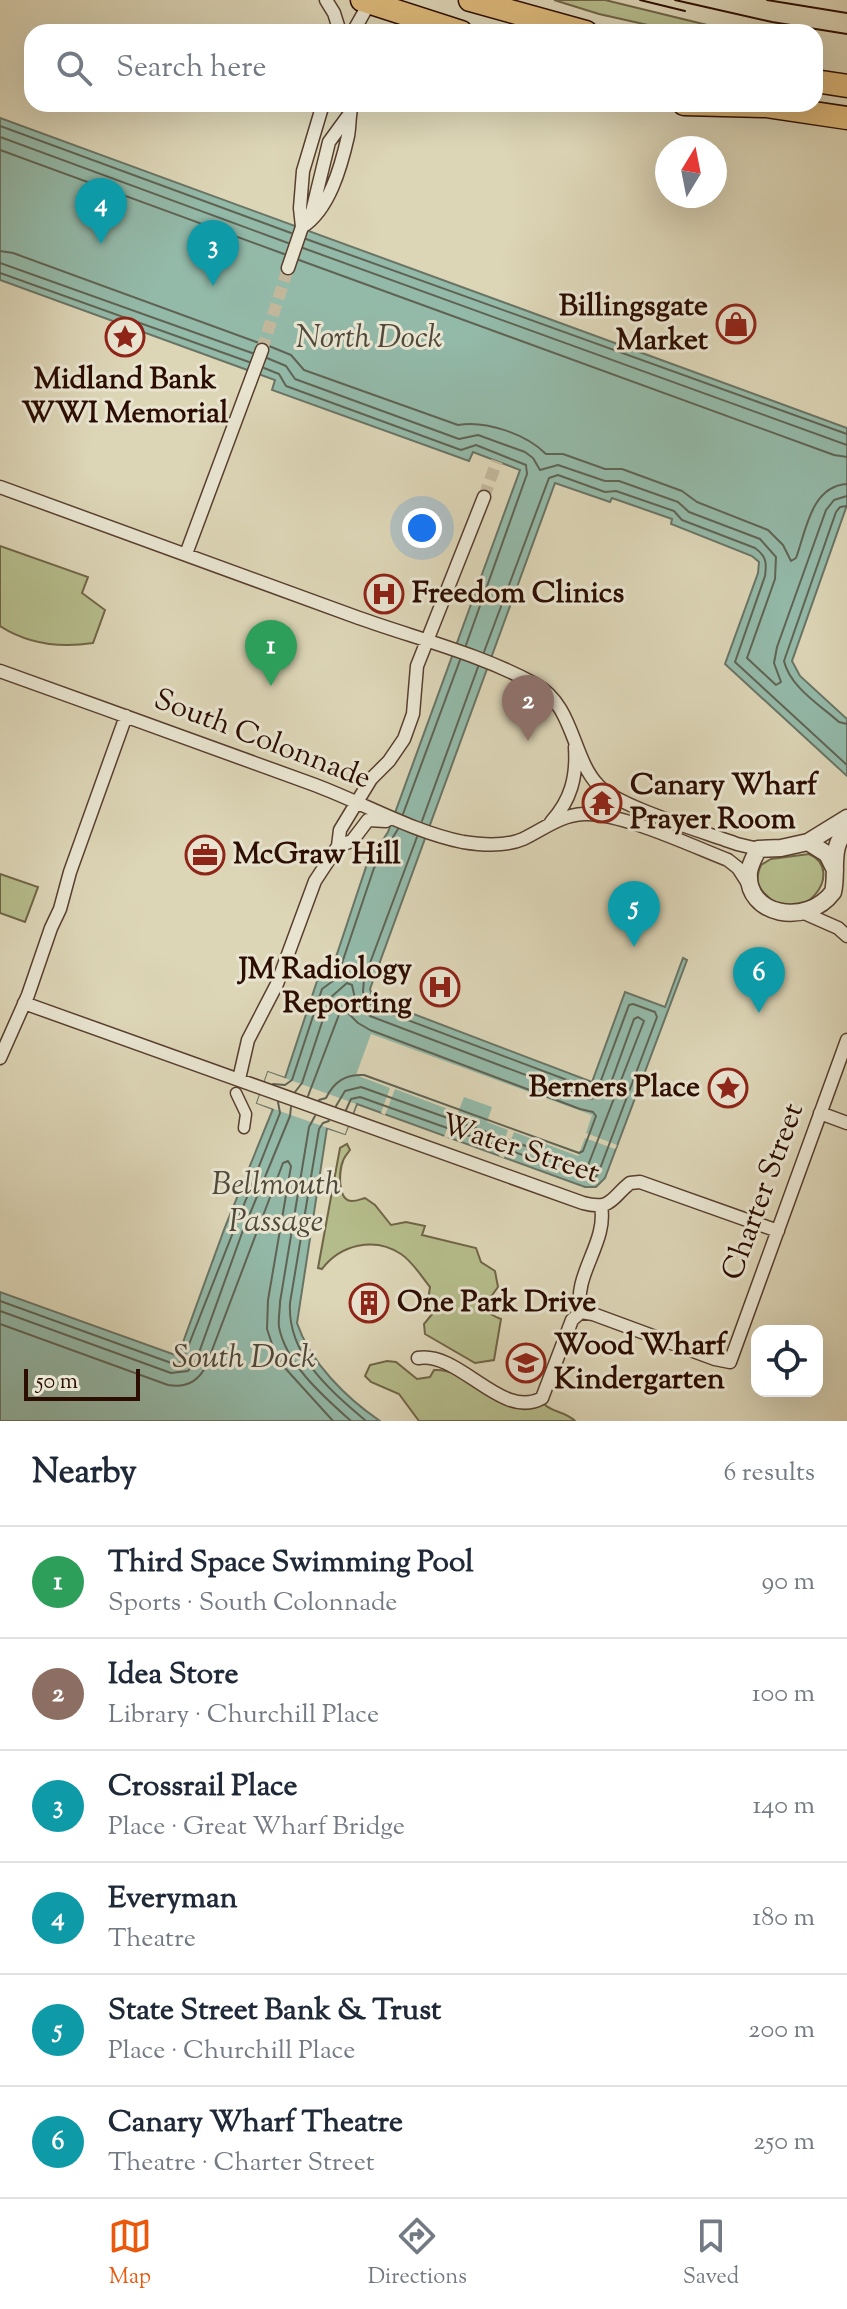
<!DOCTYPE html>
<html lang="en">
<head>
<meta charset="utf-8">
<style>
  :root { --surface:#fff; --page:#f6f6f7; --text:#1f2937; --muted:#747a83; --line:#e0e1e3; --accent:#ea580c }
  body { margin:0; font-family:"Sorts Mill Goudy",serif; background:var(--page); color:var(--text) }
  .controls { position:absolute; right:24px; bottom:24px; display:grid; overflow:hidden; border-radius:16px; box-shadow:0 8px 32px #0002 }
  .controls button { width:72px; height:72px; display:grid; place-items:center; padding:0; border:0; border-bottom:2px solid var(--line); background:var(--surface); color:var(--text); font:40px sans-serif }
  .compass { position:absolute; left:655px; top:136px; width:72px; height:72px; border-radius:50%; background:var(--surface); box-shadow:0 8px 32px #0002; rotate:10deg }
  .scale { position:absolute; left:24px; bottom:20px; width:116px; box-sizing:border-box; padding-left:8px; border:4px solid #2c0d01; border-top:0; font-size:22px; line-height:28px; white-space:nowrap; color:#2c0d01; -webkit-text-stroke:6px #e8e4d0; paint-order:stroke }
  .you { position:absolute; left:422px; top:528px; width:28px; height:28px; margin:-20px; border:6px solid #fff; border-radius:50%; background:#1a73e8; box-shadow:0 0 0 12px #1a73e833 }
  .badge { display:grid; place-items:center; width:52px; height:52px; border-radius:50%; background:var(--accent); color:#fff; font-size:26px; font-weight:700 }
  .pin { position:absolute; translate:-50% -66px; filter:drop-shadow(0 2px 4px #0008) }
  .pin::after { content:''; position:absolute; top:42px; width:28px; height:24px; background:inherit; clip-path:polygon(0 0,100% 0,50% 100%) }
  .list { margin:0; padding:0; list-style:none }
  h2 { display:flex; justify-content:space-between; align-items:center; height:104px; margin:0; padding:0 32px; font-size:34px }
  h2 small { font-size:26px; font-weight:400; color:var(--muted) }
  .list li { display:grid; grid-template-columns:52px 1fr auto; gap:24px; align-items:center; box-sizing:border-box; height:112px; padding:0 32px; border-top:2px solid var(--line) }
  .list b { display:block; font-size:30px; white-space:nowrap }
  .list p { margin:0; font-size:26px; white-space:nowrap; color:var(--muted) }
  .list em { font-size:26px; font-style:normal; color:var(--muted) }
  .icon { flex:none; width:44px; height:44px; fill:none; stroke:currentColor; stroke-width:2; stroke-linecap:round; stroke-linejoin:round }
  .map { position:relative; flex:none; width:847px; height:1421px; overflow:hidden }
  .search { position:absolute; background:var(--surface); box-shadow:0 8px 32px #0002; left:24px; right:24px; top:24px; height:88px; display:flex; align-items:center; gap:20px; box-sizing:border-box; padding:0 28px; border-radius:24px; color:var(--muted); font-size:30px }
  .sheet { height:776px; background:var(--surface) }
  nav { display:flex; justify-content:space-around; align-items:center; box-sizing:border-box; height:112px; border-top:2px solid var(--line); background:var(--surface); font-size:22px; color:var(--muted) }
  nav a { display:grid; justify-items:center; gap:4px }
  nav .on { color:var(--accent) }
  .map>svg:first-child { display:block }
</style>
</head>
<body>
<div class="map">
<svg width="847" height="1421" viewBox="0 0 847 1421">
  <rect width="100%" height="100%" fill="#dcd5b6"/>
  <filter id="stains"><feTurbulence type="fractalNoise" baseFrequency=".0025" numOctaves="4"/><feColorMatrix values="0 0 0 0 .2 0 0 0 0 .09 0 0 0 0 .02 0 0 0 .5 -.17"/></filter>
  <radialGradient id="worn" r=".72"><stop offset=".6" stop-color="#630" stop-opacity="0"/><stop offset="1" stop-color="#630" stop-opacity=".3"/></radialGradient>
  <!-- green -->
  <path fill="#b5bc8b" stroke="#706446" stroke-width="2" d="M554,0H605L736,32H679L599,14Z
    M0,546L88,577L82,593L105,610L93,643C60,648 28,644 0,626Z
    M809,854C847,870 802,933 765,894C756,885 756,876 761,865L771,859Z
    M0,874L38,887L25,922L0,913Z
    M347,1144L350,1150C347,1154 344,1157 343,1161C339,1170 337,1201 352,1201C357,1201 361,1199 365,1198L375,1205L391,1225L406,1222L425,1226L422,1235L476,1248L481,1262L495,1271L498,1287C488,1301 477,1310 501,1319L494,1360L475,1363L425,1334L424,1324L433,1313L427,1307L430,1287C421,1276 413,1262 401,1254C374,1236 340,1245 322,1269L318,1268L340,1148Z
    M387,1361L396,1362L417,1379L430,1377L434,1370C471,1367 498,1421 544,1404C553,1413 565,1411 575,1421H419L399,1394L371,1382L365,1376L370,1365Z"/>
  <!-- water -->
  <path fill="#93b9a8" stroke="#6a7465" stroke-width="2" d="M0,118L847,428V505L792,661L800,676L847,719V776L725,664L758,573L759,562L752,556L671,524L672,519L612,498L610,502L555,483L370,989L372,995L382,1002L592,1082L625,992L665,1007L683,958L687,960L605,1178L596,1187H585L357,1104L345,1134L327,1128L297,1323C310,1362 346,1398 380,1421H0V1292L178,1356L225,1227L273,1109L257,1103L268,1072L285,1078L318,978L325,979L330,975L367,864L388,832L520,470L473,452L469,461L272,390L275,380L0,280Z"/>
  <!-- pier -->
  <path fill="#dcd5b6" d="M371,1034L592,1115L586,1133L617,1145L615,1149L585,1138L578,1156L514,1132L504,1158L499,1156L508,1130L487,1122L492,1107L464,1097L448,1138L444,1137L453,1111L395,1089L385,1115L381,1113L390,1088L356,1075Z
    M268,1072L356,1104L345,1134L257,1103Z"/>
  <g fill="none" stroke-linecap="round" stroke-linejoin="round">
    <!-- shore -->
    <path stroke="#606354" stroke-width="2" d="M0,126L291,233
      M0,137L288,243
      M0,150L284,254
      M306,239L847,434
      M303,248L847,445
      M0,251L13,253L259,343
      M299,260L834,455L847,457
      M0,263L252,353
      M0,273L249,362
      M269,346L291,355L304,370L458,425C485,420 526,434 546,454H563L605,469H622L682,491L697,502L768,530L783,545L791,561L796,558C806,531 811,486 847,484
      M267,358L286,366L295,379L459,439L478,435L525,452L533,458L540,470L558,465L605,481H619L678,502L689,512L760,539L776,557L775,579L747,658L776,685L781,682L774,663L777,647L826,510L834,500L847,496
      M264,368L279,374L286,386L461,450L476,445L526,465L527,474L466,645
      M847,506L840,507L836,512L784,661C790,687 820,705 839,722L847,724
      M484,652L549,478L558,475L605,492L616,491L674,511L682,520L755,548C766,556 767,562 765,576L735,662L847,765
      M403,814L460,660
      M422,821L478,667
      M273,1084L285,1085L292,1080L322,989L337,978L374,868L398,829
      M295,1092L302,1083L330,998L347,983L352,985L356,1003L370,1016L589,1099L600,1097L608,1091L634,1019L638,1017L644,1021L587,1168L361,1087L345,1091L336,1106
      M308,1096L340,1012L344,1009L358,1023L370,1030L580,1109L593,1112L596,1116L583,1151L579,1153L364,1075C345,1074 334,1082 326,1098L319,1100
      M346,1110L351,1099L360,1097L593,1180L598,1174L657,1017L655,1012L633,1004L629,1005L600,1083L591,1089L373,1007L363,992L364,979L417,837
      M315,1116L309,1127L280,1302C280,1310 278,1319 279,1327C286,1364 324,1397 351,1421
      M329,1121L323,1123L319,1129L290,1303C287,1355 330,1390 366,1421
      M0,1301L174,1364L182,1362L280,1113L278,1102
      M0,1311L171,1373L188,1371L196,1361L242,1233L290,1116L291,1107
      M0,1324L168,1385C185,1388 198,1382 206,1366L283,1163L288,1161L291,1166L268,1300L267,1329L274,1350L285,1368L333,1421"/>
    <!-- minor-tunnel -->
    <path stroke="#c2b79b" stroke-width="12" stroke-dasharray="12 6" stroke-linecap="butt" d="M262,350L288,268
      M484,497L497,461"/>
    <!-- pedestrian casing -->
    <g stroke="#583f2e" stroke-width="13">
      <path id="pedestrian" d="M236,1093L246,1114L244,1128"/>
    </g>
    <!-- minor casing -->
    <g stroke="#583f2e" stroke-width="15">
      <path id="minor" d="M326,0L334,13L340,32
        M353,32L371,0
        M310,220L329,142L348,116
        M302,227C329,210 341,167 348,136C350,125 349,115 352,104
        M288,268L302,227L300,208L303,171L323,104
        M0,487C120,531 240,574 359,618C418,639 480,654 535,684C574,705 572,758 598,785C618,807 705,832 737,844L758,849
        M186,554L262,350
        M0,671C105,709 210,746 315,785C363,803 413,832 463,842C482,845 505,847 523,839C544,829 560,815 584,814C620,812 692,846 728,860L738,868L749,885
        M551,822C571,800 577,777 575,747
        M338,846L352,841L368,820L386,821
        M804,913L838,928L847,936
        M24,1003L583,1203C612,1211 612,1197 630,1183L640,1182L778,1231
        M0,1058L28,995L51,928L60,909L70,872L126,716
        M239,1079L248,1040L277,984L315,881L338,846L340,830L371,779L389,761L404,739L413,714L417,666L484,497
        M820,1113L847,1123
        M581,1312L593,1314L715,1359L730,1362L847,1040
        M581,1312C572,1275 608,1243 601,1206
        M418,1358C460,1351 502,1421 542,1398L572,1320L581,1312"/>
    </g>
    <!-- tertiary casing -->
    <g stroke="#583f2e" stroke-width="19">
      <path id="tertiary" d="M808,842L847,818
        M835,870L827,854L808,842L781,848L758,849C755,856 750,864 749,872C745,916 807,927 833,892C838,873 829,845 847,831"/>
    </g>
    <!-- trunk casing -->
    <g stroke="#2c0d01" stroke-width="25">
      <path id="trunk" d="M362,0L461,32
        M470,0L586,32
        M815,81L847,86
        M684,104L763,106
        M753,104L847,118"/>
    </g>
    <!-- pedestrian -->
    <use href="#pedestrian" stroke="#e8e4d0" stroke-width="10"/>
    <!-- minor -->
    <use href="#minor" stroke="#e8e4d0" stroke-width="12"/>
    <!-- tertiary -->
    <use href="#tertiary" stroke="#e8e4d0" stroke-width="16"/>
    <!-- trunk -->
    <use href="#trunk" stroke="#deba7b" stroke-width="22"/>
    <!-- tram -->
    <path stroke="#2c0d01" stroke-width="2" d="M640,0L685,11
      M675,0L772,22L847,34
      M767,0L847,13"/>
  </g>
  <!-- icons -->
  <defs>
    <g id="shop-ring" transform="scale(2)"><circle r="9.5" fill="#e8e4d0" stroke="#8f2418" stroke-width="1.5"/><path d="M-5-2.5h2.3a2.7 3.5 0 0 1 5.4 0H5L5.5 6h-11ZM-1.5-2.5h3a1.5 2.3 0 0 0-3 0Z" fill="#8f2418"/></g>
    <g id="sight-ring" transform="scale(2)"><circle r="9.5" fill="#e8e4d0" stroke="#8f2418" stroke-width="1.5"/><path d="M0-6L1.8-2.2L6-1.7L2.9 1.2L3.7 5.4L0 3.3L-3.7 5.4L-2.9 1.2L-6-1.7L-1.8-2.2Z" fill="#8f2418"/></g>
    <g id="hospital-ring" transform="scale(2)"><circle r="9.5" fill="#e8e4d0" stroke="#8f2418" stroke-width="1.5"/><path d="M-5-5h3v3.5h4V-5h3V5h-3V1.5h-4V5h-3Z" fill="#8f2418"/></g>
    <g id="temple-ring" transform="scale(2)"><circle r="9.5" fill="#e8e4d0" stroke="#8f2418" stroke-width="1.5"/><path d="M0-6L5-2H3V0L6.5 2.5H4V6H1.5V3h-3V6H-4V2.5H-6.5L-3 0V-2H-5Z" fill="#8f2418"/></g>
    <g id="office-ring" transform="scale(2)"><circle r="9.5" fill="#e8e4d0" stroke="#8f2418" stroke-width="1.5"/><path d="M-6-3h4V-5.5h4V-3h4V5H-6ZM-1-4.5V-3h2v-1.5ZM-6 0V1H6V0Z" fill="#8f2418"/></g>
    <g id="building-ring" transform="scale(2)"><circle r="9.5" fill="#e8e4d0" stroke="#8f2418" stroke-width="1.5"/><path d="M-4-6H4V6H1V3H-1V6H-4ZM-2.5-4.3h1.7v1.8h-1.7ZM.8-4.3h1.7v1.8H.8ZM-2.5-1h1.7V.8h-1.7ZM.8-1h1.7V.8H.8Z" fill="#8f2418"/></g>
    <g id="school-ring" transform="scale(2)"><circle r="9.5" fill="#e8e4d0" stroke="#8f2418" stroke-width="1.5"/><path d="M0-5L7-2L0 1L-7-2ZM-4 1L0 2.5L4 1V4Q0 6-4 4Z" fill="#8f2418"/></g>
  </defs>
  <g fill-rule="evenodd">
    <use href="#shop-ring" x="736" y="324"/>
    <use href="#sight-ring" x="125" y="337"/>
    <use href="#hospital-ring" x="384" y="594"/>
    <use href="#temple-ring" x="602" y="803"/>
    <use href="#office-ring" x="205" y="855"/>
    <use href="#hospital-ring" x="440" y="987"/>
    <use href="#sight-ring" x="728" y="1088"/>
    <use href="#building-ring" x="369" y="1303"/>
    <use href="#school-ring" x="526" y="1363"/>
  </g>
  <g text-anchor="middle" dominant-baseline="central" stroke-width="6" stroke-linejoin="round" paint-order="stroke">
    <!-- poi labels -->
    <g font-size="30" font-weight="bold" fill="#2c0d01" stroke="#e8e4d0" text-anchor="start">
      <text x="708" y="307" text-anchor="end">Billingsgate<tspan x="708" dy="34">Market</tspan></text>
      <text x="125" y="380" text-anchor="middle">Midland Bank<tspan x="125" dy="34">WWI Memorial</tspan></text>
      <text x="412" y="594">Freedom Clinics</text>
      <text x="630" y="786">Canary Wharf<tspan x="630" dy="34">Prayer Room</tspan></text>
      <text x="233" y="855">McGraw Hill</text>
      <text x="412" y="970" text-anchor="end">JM Radiology<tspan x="412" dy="34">Reporting</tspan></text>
      <text x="700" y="1088" text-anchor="end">Berners Place</text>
      <text x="397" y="1303">One Park Drive</text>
      <text x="554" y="1346">Wood Wharf<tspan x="554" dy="34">Kindergarten</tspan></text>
    </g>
    <!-- street labels -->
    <g font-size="30" fill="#2c0d01" stroke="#e8e4d0">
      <text transform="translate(262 740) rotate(21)">South Colonnade</text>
      <text transform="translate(520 1150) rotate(18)">Water Street</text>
      <text transform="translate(764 1192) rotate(-70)">Charter Street</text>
    </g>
    <!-- water labels -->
    <g font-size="32" font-style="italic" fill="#50493b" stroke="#e8e4d0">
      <text x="369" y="339">North Dock</text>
      <text x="276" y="1186">Bellmouth<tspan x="276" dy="37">Passage</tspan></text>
      <text x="244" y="1359">South Dock</text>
    </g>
  </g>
  <rect width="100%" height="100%" filter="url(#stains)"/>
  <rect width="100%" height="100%" fill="url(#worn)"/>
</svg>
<div class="controls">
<button><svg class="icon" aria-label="locate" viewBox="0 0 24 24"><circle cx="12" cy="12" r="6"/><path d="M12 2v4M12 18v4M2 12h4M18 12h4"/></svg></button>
</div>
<svg class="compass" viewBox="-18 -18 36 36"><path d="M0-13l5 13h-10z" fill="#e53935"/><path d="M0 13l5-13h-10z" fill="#747a83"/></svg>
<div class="scale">50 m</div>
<div class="you"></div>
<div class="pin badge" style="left:271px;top:686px;background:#2e9e5b">1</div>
<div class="pin badge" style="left:528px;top:741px;background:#8d6e63">2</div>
<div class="pin badge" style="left:213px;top:286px;background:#0f9aa8">3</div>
<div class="pin badge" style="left:101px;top:244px;background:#0f9aa8">4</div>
<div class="pin badge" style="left:634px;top:947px;background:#0f9aa8">5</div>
<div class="pin badge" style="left:759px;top:1013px;background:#0f9aa8">6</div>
<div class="search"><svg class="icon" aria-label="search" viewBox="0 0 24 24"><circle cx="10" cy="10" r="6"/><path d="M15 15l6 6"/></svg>Search here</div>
</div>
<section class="sheet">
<h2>Nearby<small>6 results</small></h2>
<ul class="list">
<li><span class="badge" style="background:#2e9e5b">1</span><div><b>Third Space Swimming Pool</b><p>Sports · South Colonnade</p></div><em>90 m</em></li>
<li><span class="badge" style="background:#8d6e63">2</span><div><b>Idea Store</b><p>Library · Churchill Place</p></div><em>100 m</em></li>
<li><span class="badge" style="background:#0f9aa8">3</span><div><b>Crossrail Place</b><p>Place · Great Wharf Bridge</p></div><em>140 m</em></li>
<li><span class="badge" style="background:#0f9aa8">4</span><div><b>Everyman</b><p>Theatre</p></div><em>180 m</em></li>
<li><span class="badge" style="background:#0f9aa8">5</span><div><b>State Street Bank &amp; Trust</b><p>Place · Churchill Place</p></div><em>200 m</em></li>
<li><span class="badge" style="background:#0f9aa8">6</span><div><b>Canary Wharf Theatre</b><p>Theatre · Charter Street</p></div><em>250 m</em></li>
</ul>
</section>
<nav>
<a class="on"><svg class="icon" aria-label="map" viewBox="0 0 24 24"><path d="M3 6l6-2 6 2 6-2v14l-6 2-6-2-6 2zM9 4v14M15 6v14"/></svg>Map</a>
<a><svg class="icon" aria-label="directions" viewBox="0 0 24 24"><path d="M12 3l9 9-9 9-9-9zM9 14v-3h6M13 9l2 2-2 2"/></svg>Directions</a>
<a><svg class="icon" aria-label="saved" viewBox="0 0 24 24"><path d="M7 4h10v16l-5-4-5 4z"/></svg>Saved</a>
</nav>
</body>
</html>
